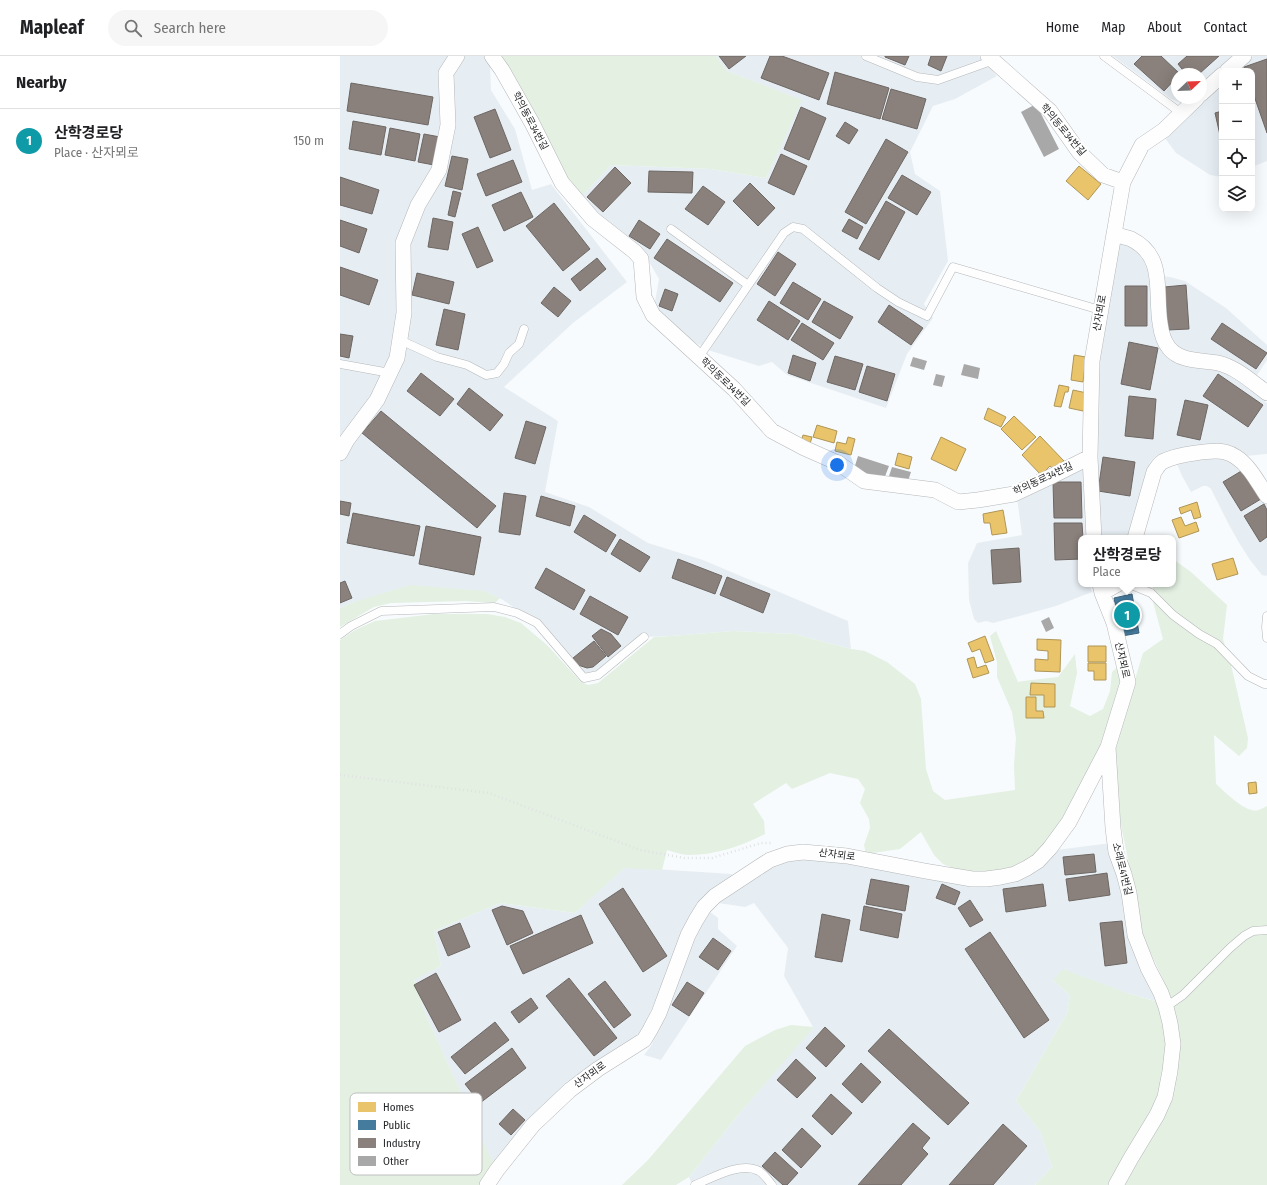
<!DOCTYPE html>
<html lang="en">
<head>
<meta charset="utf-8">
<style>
  :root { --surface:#fff; --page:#f6f6f6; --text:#202124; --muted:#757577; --line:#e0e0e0; --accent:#0f766e }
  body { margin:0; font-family:"Fira Sans Condensed","Noto Sans KR",sans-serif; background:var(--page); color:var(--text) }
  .controls { position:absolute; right:12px; top:12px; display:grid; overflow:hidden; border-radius:8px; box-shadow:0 4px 16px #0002 }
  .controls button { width:36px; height:36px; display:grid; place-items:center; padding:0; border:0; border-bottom:1px solid var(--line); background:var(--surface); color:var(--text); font:20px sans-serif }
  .compass { position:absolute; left:831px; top:12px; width:36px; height:36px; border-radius:50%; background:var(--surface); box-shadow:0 4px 16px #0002; rotate:67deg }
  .you { position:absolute; left:497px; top:409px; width:14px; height:14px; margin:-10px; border:3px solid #fff; border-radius:50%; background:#1a73e8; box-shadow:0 0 0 6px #1a73e833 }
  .badge { display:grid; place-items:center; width:26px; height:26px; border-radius:50%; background:var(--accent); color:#fff; font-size:13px; font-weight:700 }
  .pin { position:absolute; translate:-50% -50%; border:2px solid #fff; box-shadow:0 1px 4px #0006 }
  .popup { position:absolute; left:738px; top:479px; width:98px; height:52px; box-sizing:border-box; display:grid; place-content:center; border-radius:8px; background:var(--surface); filter:drop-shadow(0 1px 3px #0005); font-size:13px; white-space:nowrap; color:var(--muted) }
  .popup b { font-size:15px; color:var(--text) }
  .popup::after { content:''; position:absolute; left:50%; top:100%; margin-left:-8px; border:8px solid transparent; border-top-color:var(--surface) }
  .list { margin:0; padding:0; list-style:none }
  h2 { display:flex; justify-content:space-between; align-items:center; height:52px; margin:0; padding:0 16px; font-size:17px }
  h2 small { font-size:13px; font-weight:400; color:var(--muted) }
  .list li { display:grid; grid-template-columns:26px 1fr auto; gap:12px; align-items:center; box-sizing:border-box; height:64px; padding:0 16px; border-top:1px solid var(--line) }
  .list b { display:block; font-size:15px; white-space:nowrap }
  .list p { margin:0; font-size:13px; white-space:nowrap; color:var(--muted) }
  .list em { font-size:13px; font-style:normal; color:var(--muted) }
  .icon { flex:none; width:22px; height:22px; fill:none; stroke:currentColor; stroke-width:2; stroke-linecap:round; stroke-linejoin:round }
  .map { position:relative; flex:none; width:927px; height:1129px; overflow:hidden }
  header { display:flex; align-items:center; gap:24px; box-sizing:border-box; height:56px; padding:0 20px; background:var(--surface); border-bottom:1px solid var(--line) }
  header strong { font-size:19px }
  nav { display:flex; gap:22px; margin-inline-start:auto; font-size:14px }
  .search { width:280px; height:36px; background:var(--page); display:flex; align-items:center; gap:10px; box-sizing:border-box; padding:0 14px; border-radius:22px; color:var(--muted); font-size:15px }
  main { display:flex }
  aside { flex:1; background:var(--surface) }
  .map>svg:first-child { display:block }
</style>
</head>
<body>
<header>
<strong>Mapleaf</strong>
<div class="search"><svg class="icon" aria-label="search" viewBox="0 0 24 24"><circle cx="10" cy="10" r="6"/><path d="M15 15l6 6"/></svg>Search here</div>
<nav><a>Home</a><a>Map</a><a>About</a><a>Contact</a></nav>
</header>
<main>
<aside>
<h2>Nearby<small></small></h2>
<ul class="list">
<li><span class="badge" style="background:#0f9aa8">1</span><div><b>산학경로당</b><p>Place · 산자뫼로</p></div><em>150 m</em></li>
</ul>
</aside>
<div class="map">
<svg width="927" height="1129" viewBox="0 0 927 1129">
  <rect width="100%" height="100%" fill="#f8fbfd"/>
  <!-- built -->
  <path fill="#e7eef3" d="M0,0H147L150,6L151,34L175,73L192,134L211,128L287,226L233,267L164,331L218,365L205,436L249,451L308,487L363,504L508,565L511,593L454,578L393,575L332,580L304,581L258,619L244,622L197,567L163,544L144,535L14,546L0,552Z
    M376,0H639L657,20L615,43L593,50L570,96L575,118L600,135L608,205L584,248L593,262L567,298L546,352L447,319L432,306L419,310L371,295L356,287L329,267L314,251L319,223L304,197L240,142L271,109L371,113L426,122L461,44L387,15Z
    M773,0H897L861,33V18H837V42H849L841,47L831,43Z
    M913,0H927V105L912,111V15H897Z
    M882,28V121L870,119L836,97L824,81Z
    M777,187L787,188L804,200L812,219L830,221L845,225L886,252L927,289V304L908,333L927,347V398L906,400L840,394L817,399L810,406L801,442L788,482H757L756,326Z
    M876,401L893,404L927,446V519L926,520L922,519L910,504L898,485L888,467L871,433L867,430H863L851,436L842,420L837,408Z
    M745,412L750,482H741V528H749L752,536L716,550L687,558L653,567L646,565L638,567L634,563L629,544L628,507L637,487L682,479L677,442Z
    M771,787L822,947L787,937L713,924L730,939L727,957L676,1045L700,1075L712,1111L695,1129H352L349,1121L398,1059L473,971L444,920L448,892L414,847L405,851L378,847L396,832L421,815L449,802L468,800L645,828L716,794Z
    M284,811L392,818L391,822L319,937L302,974L297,981L226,1026L162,1096L155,1105L151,1104L85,957L74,923L101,910L94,875L160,847L235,857Z
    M369,855L378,862V873L397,890L321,1004L304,999L311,990L359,873Z"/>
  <!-- green -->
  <path fill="#e3f0e2" d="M159,0H376L387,15L462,44L426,122L371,113L271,109L240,142L223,120Z
    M833,503L851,516L887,549L883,583L892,613L908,682L907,692L899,700L874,679L876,728C885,736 901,752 912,754C918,756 922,752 927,750V1129H695L712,1111L700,1075L676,1045L727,957L730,939L713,924L723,913L787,937L835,951L823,923L804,883L781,769L773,696L803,597L823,583L813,546V528H833Z
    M70,529L144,535L160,542L155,547L125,545L51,547L34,551L0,571V552L14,546Z
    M94,558H147L165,561L181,567L207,589L241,626L248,629L258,627L314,581L332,580L393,575L454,578L511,593L525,595L547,606L575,628L581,643L586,713L593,735L605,744L675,734L674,709L676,682L672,656L657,621V606L650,580L656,575L678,626L683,625L718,621L735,598L737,617L730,650L750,660L763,653L770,635L772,616L780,609L783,623L766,684L722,768L694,801L672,813L643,818L615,813L603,808L594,799L581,776L560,793L526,798L524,789L530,772L529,763L520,747L525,733L518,723L490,717L452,733L446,727L413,748L424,765L425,778C401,790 376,799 349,799C342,799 334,796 327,794L322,814L284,812L235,857L160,847L94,875L101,910L74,924L85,957L151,1103L155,1105L139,1129H0V584L15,574L35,565Z
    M451,969L474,971L398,1059L349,1121L336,1129H282L308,1104L405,990L435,974Z"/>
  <!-- homes -->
  <path fill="#e9c46a" stroke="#af9657" d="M739,110L761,128L748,144L726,125Z
    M734,299L746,301L743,326L731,324Z
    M719,329L729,331L728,336H725L721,351L714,350Z
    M733,334L747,337L743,355L729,352Z
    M648,352L666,361L661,371L644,363Z
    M674,360L696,381L682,394L661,373Z
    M477,369L497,375L494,387L473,381Z
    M463,379L472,381L470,388L461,386Z
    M700,380L724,405L714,414L710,410L701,419L682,399Z
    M508,381L515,383L511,399L495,395L497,386L506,388Z
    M601,381L626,393L616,415L591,403Z
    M558,397L572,401L569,413L555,409Z
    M857,446L861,461L854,463L851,454L841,458L839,452Z
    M663,454L667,477L652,479L650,467H644L643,458Z
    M841,461L845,470L856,466L859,475L839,482L832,464Z
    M893,502L898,518L877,524L872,508Z
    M645,580L654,604L645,607L640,593L632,596L628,587Z
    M697,583L721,584L720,616L695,615V603L708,604V595L697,594Z
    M748,590H766V606H748Z
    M634,601L637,612L646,609L649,617L633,622L627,603Z
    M748,607H766V624H754V615H748Z
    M691,627L715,628V651H704V639H690Z
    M686,641H696V655H703L704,662H686Z
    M916,726L917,737L909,738L908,727Z"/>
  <!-- public -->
  <path fill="#457b9d" stroke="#3c627b" d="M792,538L799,577L782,580L774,542Z"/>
  <!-- industry -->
  <path fill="#8a817c" stroke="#6d6764" d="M379,0H406L389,13Z
    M430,0H442L489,17L479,44L421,22Z
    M545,0H569L565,9L545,1Z
    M591,0H607L601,15L588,9Z
    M802,0H821L840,18H837V21L824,35L794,8Z
    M847,0H879L859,18H846L838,8Z
    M927,3V77L912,34V15H905L904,11Z
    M495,16L549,32L540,63L487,48Z
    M11,27L93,41L88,69L7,55Z
    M551,33L586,43L577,73L542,63Z
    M461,51L486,62L469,104L444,93Z
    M155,53L171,94L150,102L134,61Z
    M882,55V88L875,57Z
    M13,65L46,71L41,99L9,93Z
    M505,66L518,74L509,88L496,80Z
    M50,72L80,78L75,105L45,99Z
    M84,78L100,81L94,109L78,106Z
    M546,83L568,96L526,168L505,156Z
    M441,98L467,110L454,139L428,127Z
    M112,100L128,103L122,134L105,130Z
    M173,104L182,126L146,140L137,118Z
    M275,111L291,127L263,156L247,141Z
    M309,115L353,116L352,137L308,136Z
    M562,119L591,136L577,159L548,142Z
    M0,121L39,134L32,158L0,149Z
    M410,127L435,152L418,170L393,145Z
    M363,130L385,146L368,169L345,153Z
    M113,135L121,137L115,161L108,159Z
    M181,136L193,161L164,175L152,149Z
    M546,145L565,156L539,204L519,193Z
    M214,147L250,193L223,215L186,170Z
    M93,162L113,166L108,194L88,191Z
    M509,163L523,171L517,183L502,175Z
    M0,164L27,173L19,197L0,190Z
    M299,164L320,178L310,193L289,180Z
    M138,171L153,205L137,212L122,178Z
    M327,183L393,227L380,246L314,202Z
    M438,196L456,208L435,240L417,228Z
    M257,202L266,213L240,235L231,223Z
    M0,211L38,224L29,249L0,239Z
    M77,217L114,226L109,248L72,239Z
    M453,226L481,243L468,264L440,247Z
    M846,229L849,273L827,274L824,231Z
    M785,230H807V270H785Z
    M214,231L231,245L218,261L201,247Z
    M325,233L338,238L332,255L319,250Z
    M429,245L460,265L448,284L417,264Z
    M484,245L513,261L500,283L472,266Z
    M549,249L583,272L571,289L538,266Z
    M104,253L125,258L118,294L96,289Z
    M462,267L494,287L483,304L451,284Z
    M882,267L927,297L916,313L871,283Z
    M0,278L13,280L9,302L0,300Z
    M789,286L818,292L810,334L781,328Z
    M453,299L476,307L470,325L448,317Z
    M495,300L523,308L515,334L487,326Z
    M527,310L555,318L547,345L519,336Z
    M81,317L114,343L100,360L67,335Z
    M878,318L923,349L908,371L863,340Z
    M129,332L163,359L150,375L117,348Z
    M789,340L816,343L813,383L785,380Z
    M845,344L868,349L860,384L837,379Z
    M41,355L156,450L137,472L22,377Z
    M186,365L206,371L195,408L175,402Z
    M763,401L795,406L790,440L758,435Z
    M903,414L921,443L901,455L883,426Z
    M713,426H741L742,462H714Z
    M164,437L186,440L180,479L159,476Z
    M201,440L235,450L230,470L196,460Z
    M0,445L11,447L9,460L0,458Z
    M924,448L927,454V481L920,486L904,460Z
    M13,457L80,470L74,500L7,487Z
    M244,459L276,479L266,496L234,476Z
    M714,467H742L743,482H741V503L715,504Z
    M86,470L141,481L134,519L79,508Z
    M280,483L310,501L300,516L271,498Z
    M679,492L681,526L653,528L651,494Z
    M338,503L382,520L375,538L332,522Z
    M206,512L245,534L234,554L195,532Z
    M387,521L430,538L423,557L380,539Z
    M5,525L12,542L0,547V527Z
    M250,540L288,561L278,579L240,558Z
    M261,573L271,578L281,590L268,601L252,580Z
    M254,585L266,600L253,611L247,612L238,609L233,602Z
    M754,798L756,816L725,819L723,801Z
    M767,817L770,839L729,845L726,823Z
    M531,823L569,830L565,855L526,848Z
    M602,828L620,836L615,849L596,842Z
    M703,828L706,850L666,856L663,833Z
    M283,832L327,900L303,916L259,848Z
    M630,844L643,864L630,871L618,852Z
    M162,850L183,855L193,877L167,889L152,854Z
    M524,850L562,858L558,882L520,874Z
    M482,858L510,864L502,906L475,901Z
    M241,859L253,887L183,918L170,890Z
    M782,865L787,907L765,910L760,867Z
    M120,867L130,891L108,900L98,876Z
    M650,876L709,964L684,982L625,893Z
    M373,882L391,895L378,914L359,901Z
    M96,917L121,964L99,976L74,929Z
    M229,922L277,982L254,1000L206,940Z
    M265,925L291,959L274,972L248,938Z
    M347,926L364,937L349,960L332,949Z
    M191,942L198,952L179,967L171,956Z
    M155,966L169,984L125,1018L111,1001Z
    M485,971L505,990L486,1011L466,992Z
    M549,973L629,1047L608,1069L528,995Z
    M172,992L186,1012L140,1047L125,1028Z
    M456,1003L476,1022L457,1042L437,1024Z
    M521,1007L541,1026L522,1047L502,1028Z
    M491,1038L512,1057L492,1079L472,1060Z
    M173,1053L185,1064L171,1079L159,1068Z
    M573,1067L590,1082L582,1092L588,1098L561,1129H518Z
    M663,1068L687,1090L653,1129H609Z
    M462,1072L481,1090L461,1112L442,1094Z
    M435,1096L458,1117L447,1129H443L422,1110Z"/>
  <!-- building -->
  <path fill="#a8a8a9" d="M696,48L719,93L704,101L681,56Z
    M573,301L587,305L584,314L570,310Z
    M624,308L640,312L638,323L621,319Z
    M596,318L605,320L602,331L593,329Z
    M518,400L549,410L544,423L514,413Z
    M552,411L571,416L568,425L549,420Z
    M709,561L714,572L706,576L701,565Z"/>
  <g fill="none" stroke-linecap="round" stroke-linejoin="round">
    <!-- service casing -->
    <g stroke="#b5b7b8" stroke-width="9">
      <path id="service" d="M526,0L577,21L598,24L654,4
        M764,0L841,57
        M331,173L408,229
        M60,284L97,301L127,309L146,319L152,318L157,317L164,308L169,297L179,288L184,273
        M359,301L444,177L453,171L463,173L537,232L558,246L587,260L613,211L760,254
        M0,308L50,317
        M789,528L811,537L833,559L859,578L877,588L908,620L924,628H927
        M927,560L926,571L927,582
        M0,578L11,570L41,555L154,551L177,557L197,567L244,622L258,619L304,581
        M826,951L843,939L890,892L904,880L913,875L927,874
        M355,1129C372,1122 401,1105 419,1115C424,1118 428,1124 432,1129"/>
    </g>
    <!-- minor casing -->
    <g stroke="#b5b7b8" stroke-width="16">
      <path id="minor" d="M152,0L162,14L192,67L222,127L253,163L295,196L301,203L304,241L313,259L394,333L432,375L464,392L498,407L524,425L595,434L618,446L638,444L674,438L708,422L750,401
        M648,0L710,55L739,96L763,119L783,126
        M887,15L904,0
        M861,38L882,19
        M774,178C779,180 786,181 791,183C826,200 815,236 820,267C821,275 824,286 829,292C840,306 862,304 878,307C896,311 912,326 927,337
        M0,397L7,384L37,344L57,302L64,257L63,187L78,149L99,114L108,69L106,17L117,0
        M754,482L750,401L752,305L783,126L802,89L824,74L857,42
        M795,482L814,416C817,412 819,407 824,405C836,399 873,393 885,396C889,397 893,399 896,401C910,410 918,427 927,440
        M762,537L778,528
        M768,691L773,772L776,796L784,818L789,837L795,879L808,912L821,937L826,951L830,967L833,988L830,1015L825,1041L817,1059L791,1102L776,1129
        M147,1129L157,1114L193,1069L230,1034L258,1013L304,984L310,974L319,957L348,879L356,864L364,851L375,840L416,813L430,804L447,798L463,796L507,800L585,815L632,823H646L661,821L675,818L687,812L698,805L710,792L729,766L768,691L788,626L774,567L762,537L760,528"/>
    </g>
    <!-- path -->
    <path stroke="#e1e2e2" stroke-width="2.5" stroke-dasharray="1 3" stroke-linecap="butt" d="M0,719L149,737L300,794L344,802H372L421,787H433"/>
    <!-- service -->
    <use href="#service" stroke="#fefeff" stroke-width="8"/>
    <!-- minor -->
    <use href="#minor" stroke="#fefeff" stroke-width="15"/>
  </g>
  <g text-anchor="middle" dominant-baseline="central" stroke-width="4" stroke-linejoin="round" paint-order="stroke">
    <!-- street labels -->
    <g font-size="10" fill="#28292b" stroke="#fff">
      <text transform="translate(190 65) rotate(62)">학의동로34번길</text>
      <text transform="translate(723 74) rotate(50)">학의동로34번길</text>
      <text transform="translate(760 257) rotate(-80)">산자뫼로</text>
      <text transform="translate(385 326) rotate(44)">학의동로34번길</text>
      <text transform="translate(703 423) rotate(-25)">학의동로34번길</text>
      <text transform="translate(782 604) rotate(77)">산자뫼로</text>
      <text transform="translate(497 799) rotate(7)">산자뫼로</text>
      <text transform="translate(782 813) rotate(76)">소래로41번길</text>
      <text transform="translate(250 1019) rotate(-36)">산자뫼로</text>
    </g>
  </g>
  <!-- legend -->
  <rect x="10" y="1037" width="132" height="82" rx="6" fill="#fff" stroke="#bebfbf" stroke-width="1"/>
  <rect x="18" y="1046" width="18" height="10" fill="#e9c46a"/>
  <rect x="18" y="1064" width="18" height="10" fill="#457b9d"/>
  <rect x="18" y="1082" width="18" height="10" fill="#8a817c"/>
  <rect x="18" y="1100" width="18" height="10" fill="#a8a8a9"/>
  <g font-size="11" fill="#28292b">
    <text x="43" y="1055">Homes</text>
    <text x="43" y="1073">Public</text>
    <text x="43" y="1091">Industry</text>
    <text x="43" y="1109">Other</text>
  </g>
</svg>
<div class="controls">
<button>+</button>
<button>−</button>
<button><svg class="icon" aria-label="locate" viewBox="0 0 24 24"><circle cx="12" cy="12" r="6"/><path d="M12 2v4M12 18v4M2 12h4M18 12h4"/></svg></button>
<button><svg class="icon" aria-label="layers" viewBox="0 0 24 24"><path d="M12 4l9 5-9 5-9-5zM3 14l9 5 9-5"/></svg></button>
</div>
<svg class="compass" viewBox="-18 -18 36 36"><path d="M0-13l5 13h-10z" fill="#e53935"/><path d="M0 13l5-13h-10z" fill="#757577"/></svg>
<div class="you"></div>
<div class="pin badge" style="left:787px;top:559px;background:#0f9aa8">1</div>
<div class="popup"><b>산학경로당</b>Place</div>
</div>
</main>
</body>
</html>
